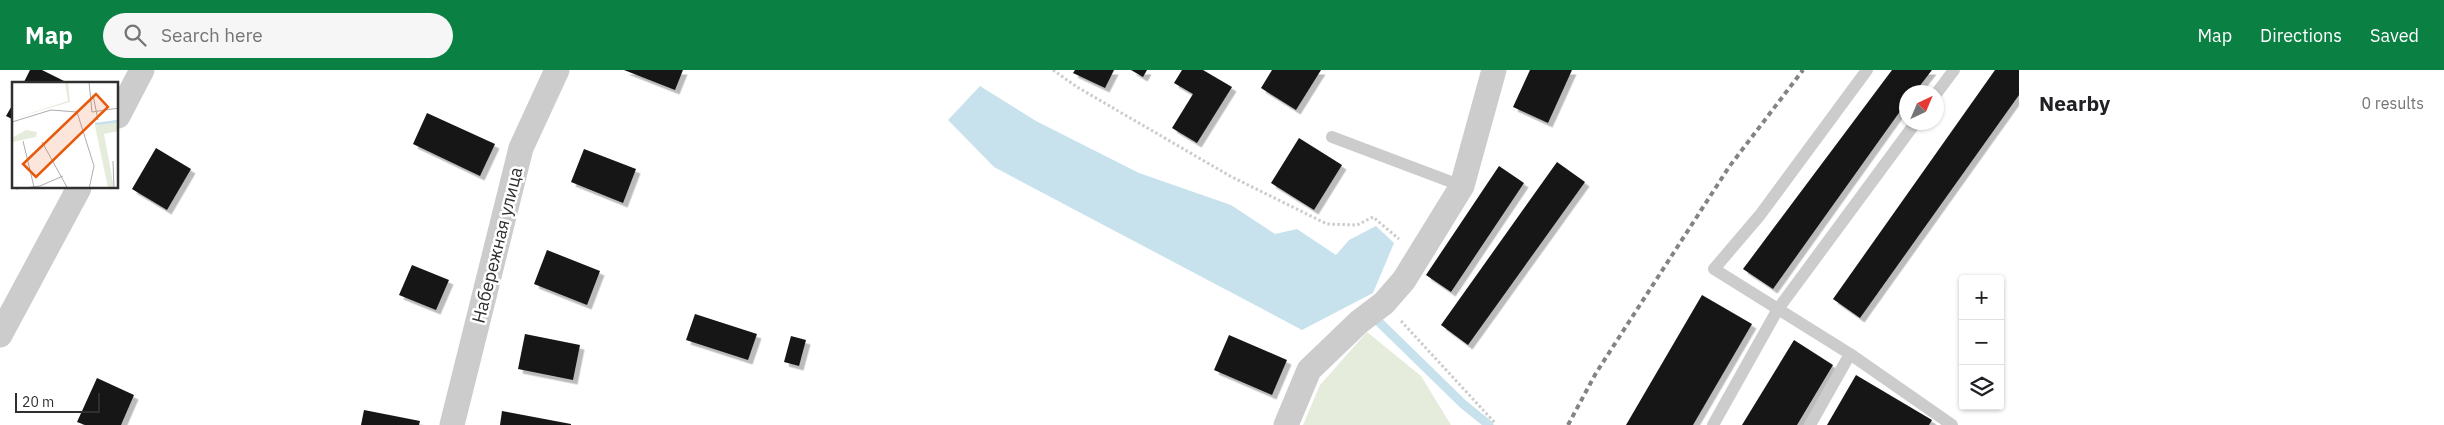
<!DOCTYPE html>
<html lang="en">
<head>
<meta charset="utf-8">
<style>
  :root { --surface:#fff; --page:#f6f6f6; --text:#202124; --muted:#757577; --line:#e0e0e0; --accent:#0b8043 }
  body { margin:0; font-family:"IBM Plex Sans",sans-serif; background:var(--page); color:var(--text) }
  .controls { position:absolute; right:15px; bottom:15px; display:grid; overflow:hidden; border-radius:5px; box-shadow:0 1px 4px #0004 }
  .controls button { width:45px; height:45px; display:grid; place-items:center; padding:0; border:0; border-bottom:1px solid var(--line); background:var(--surface); color:var(--text); font:25px sans-serif }
  .compass { position:absolute; left:1899px; top:15px; width:45px; height:45px; border-radius:50%; background:var(--surface); box-shadow:0 1px 4px #0004; rotate:44deg }
  .scale { position:absolute; left:15px; bottom:12px; width:85px; box-sizing:border-box; padding-left:5px; border:2px solid #2f2f2f; border-top:0; font-size:14px; line-height:18px; white-space:nowrap; color:#2f2f2f; -webkit-text-stroke:4px #fff; paint-order:stroke }
  .list { margin:0; padding:0; list-style:none }
  h2 { display:flex; justify-content:space-between; align-items:center; height:65px; margin:0; padding:0 20px; font-size:21px }
  h2 small { font-size:16px; font-weight:400; color:var(--muted) }
  .icon { flex:none; width:28px; height:28px; fill:none; stroke:currentColor; stroke-width:2; stroke-linecap:round; stroke-linejoin:round }
  .map { position:relative; flex:none; width:2019px; height:355px; overflow:hidden }
  header { display:flex; align-items:center; gap:30px; box-sizing:border-box; height:70px; padding:0 25px; background:var(--accent); color:#fff }
  header strong { font-size:24px }
  nav { display:flex; gap:28px; margin-inline-start:auto; font-size:18px }
  .search { width:350px; height:45px; background:var(--page); display:flex; align-items:center; gap:12px; box-sizing:border-box; padding:0 18px; border-radius:28px; color:var(--muted); font-size:19px }
  main { display:flex }
  aside { flex:1; background:var(--surface) }
  .map>svg:first-child { display:block }
</style>
</head>
<body>
<header>
<strong>Map</strong>
<div class="search"><svg class="icon" aria-label="search" viewBox="0 0 24 24"><circle cx="10" cy="10" r="6"/><path d="M15 15l6 6"/></svg>Search here</div>
<nav><a>Map</a><a>Directions</a><a>Saved</a></nav>
</header>
<main>
<div class="map">
<svg width="2019" height="355" viewBox="0 0 2019 355">
  <defs>
    <filter id="shadow"><feDropShadow dx="4.5" dy="4.5" stdDeviation="0" flood-color="#0004"/></filter>
  </defs>
  <rect width="100%" height="100%" fill="#fff"/>
  <!-- green -->
  <path fill="#e6ecdc" d="M1367,262L1421,306L1451,355H1303L1320,315Z"/>
  <!-- water -->
  <path fill="#c8e2ed" d="M980,16L1036,51L1139,103L1231,135L1275,164L1297,159L1336,185L1349,170L1376,156L1394,173L1373,223L1302,260L994,97L948,50Z"/>
  <g fill="none" stroke-linecap="round" stroke-linejoin="round">
    <!-- stream -->
    <path stroke="#c8e2ed" stroke-width="9" d="M1380,253L1463,334L1489,355"/>
  </g>
  <!-- building -->
  <path fill="#161616" filter="url(#shadow)" d="M30,0H42L64,11L62,14H23Z
    M624,0H683L675,20Z
    M1075,0H1114L1105,18L1073,3Z
    M1131,0H1147L1143,7Z
    M1182,0H1203L1232,17L1197,73L1172,58L1193,24L1174,13Z
    M1272,0H1321L1296,40L1261,18Z
    M1530,0H1572L1548,53L1513,37Z
    M1892,0H1932L1915,22H1906V33L1773,219L1743,199Z
    M1995,0H2019V25L1860,248L1833,229Z
    M14,32V50L6,46Z
    M427,43L495,74L480,106L413,74Z
    M1299,68L1342,95L1314,140L1271,113Z
    M156,78L191,99L167,140L132,119Z
    M584,79L636,99L623,133L571,112Z
    M1557,92L1585,112L1468,275L1441,255Z
    M1499,96L1524,113L1451,222L1426,205Z
    M547,180L600,201L587,235L534,214Z
    M412,195L449,210L436,240L399,225Z
    M1702,225L1752,254L1693,355H1626Z
    M695,244L757,264L748,290L686,270Z
    M525,264L580,275L573,310L518,299Z
    M1229,265L1287,290L1272,325L1214,300Z
    M791,266L806,270L799,296L784,292Z
    M1794,270L1833,295L1797,355H1742Z
    M1856,305L1932,350L1929,355H1827Z
    M97,308L134,325L121,355H85L77,352Z
    M364,340L420,351L419,355H361Z
    M502,341L571,354V355H500Z"/>
  <g fill="none" stroke-linecap="round" stroke-linejoin="round">
    <!-- path -->
    <path stroke="#ccc" stroke-width="3" stroke-dasharray="2.5 2.5" stroke-linecap="butt" d="M1053,0L1077,17L1230,106L1327,154L1357,155L1373,147L1399,169
      M1401,251L1496,354"/>
    <!-- lane -->
    <path stroke="#ccc" stroke-width="12" d="M1867,0L1760,145L1714,199L1850,284L1952,355
      M1936,24L1954,0
      M1332,67L1462,116
      M1713,355L1778,239L1916,52
      M1810,355L1850,284"/>
    <!-- street -->
    <path stroke="#ccc" stroke-width="25" d="M118,46L142,0
      M0,265L79,118
      M452,355L521,78L557,0
      M1286,355L1309,300L1359,252L1384,233L1404,210L1462,116L1494,0"/>
    <!-- rail -->
    <path stroke="#848484" stroke-width="4" stroke-dasharray="5 4" stroke-linecap="butt" d="M1568,355L1596,303L1729,97L1803,0"/>
  </g>
  <g text-anchor="middle" dominant-baseline="central" stroke-width="5" stroke-linejoin="round" paint-order="stroke">
    <!-- street labels -->
    <g font-size="18" fill="#2f2f2f" stroke="#fff">
      <text transform="translate(497 175) rotate(-76)">Набережная улица</text>
    </g>
  </g>
  <!-- overview -->
  <g transform="translate(12 12)">
    <rect width="106" height="106" fill="#fff"/>
    <path d="M53,0H56L58,20L0,37L56,19ZM106,37V49L92,52L102,106H96L83,44ZM14,48L25,50L24,55L0,60V56Z" fill="#e6ecdc"/>
    <path fill="none" stroke="#c8e2ed" stroke-width="2.5" d="M83,42L107,39"/>
    <path fill="none" stroke="#acacac" stroke-width="1" d="M77,0L80,30L107,26M81,13L86,38M0,40L39,28L65,30L82,84L77,107M11,59L22,105M30,60L56,107M101,79L102,107M4,107L28,104L51,94"/>
    <path fill="#e8590c" fill-opacity="0.15" stroke="#e8590c" stroke-width="2.5" d="M84,12L96,25L24,95L11,82Z"/>
    <rect width="106" height="106" fill="none" stroke="#2f2f2f" stroke-width="2.5"/>
  </g>
</svg>
<div class="controls">
<button>+</button>
<button>−</button>
<button><svg class="icon" aria-label="layers" viewBox="0 0 24 24"><path d="M12 4l9 5-9 5-9-5zM3 14l9 5 9-5"/></svg></button>
</div>
<svg class="compass" viewBox="-18 -18 36 36"><path d="M0-13l5 13h-10z" fill="#e53935"/><path d="M0 13l5-13h-10z" fill="#757577"/></svg>
<div class="scale">20 m</div>
</div>
<aside>
<h2>Nearby<small>0 results</small></h2>
<ul class="list">
</ul>
</aside>
</main>
</body>
</html>
